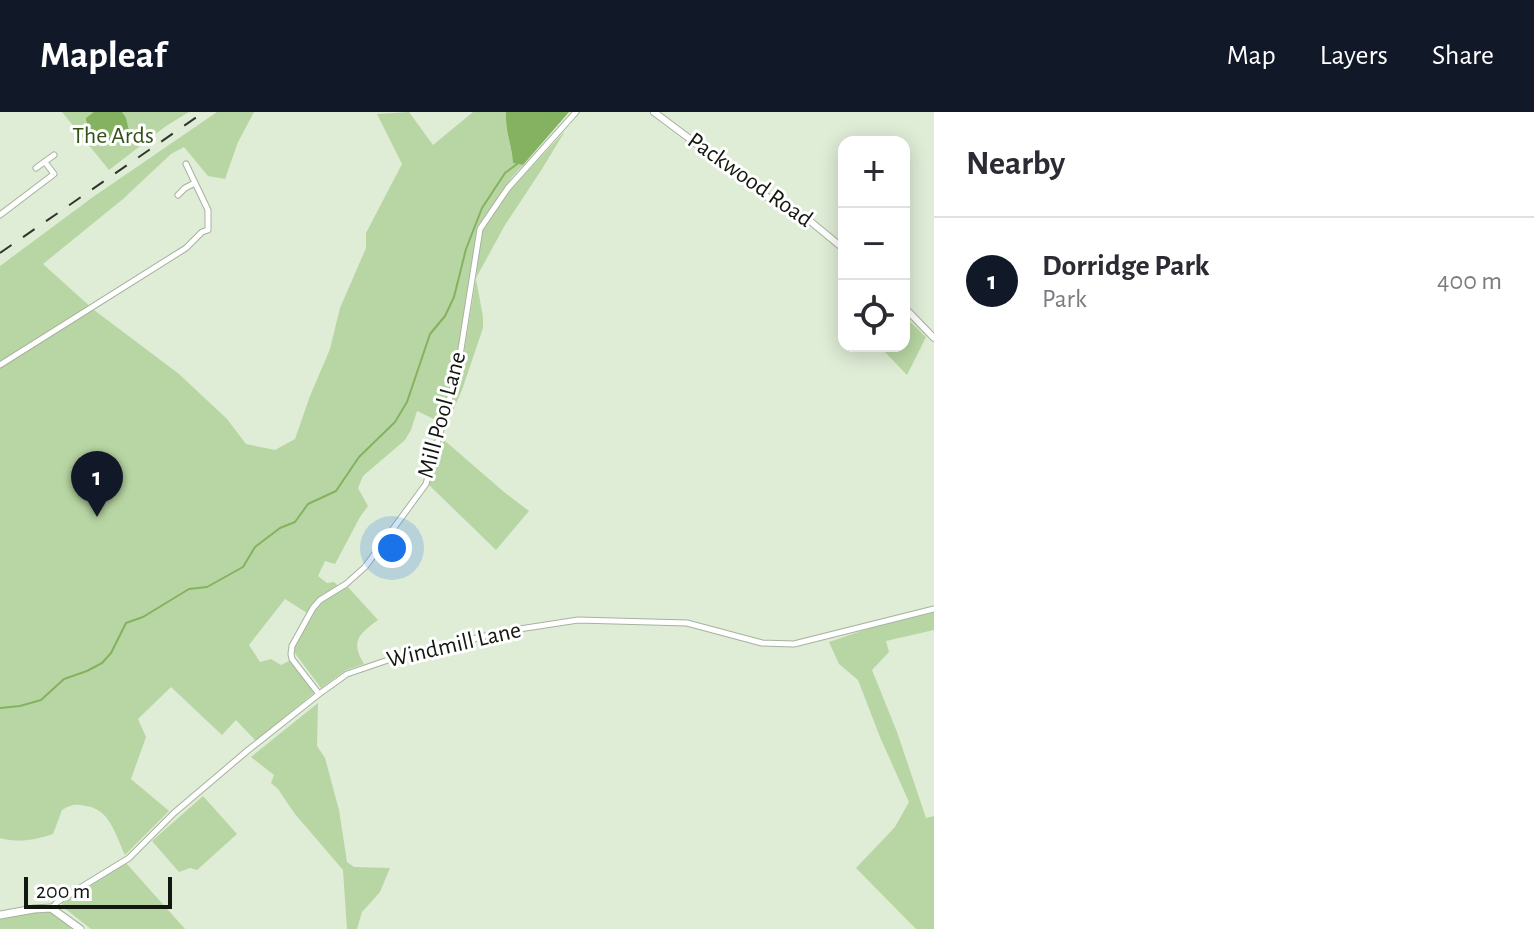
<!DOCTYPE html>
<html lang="en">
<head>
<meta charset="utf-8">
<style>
  :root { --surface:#fff; --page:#f2f2f3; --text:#2b2b33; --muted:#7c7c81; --line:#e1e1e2; --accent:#111827 }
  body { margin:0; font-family:"Alegreya Sans",sans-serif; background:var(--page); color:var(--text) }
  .controls { position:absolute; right:24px; top:24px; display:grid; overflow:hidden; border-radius:16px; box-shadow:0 4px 20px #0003 }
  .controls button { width:72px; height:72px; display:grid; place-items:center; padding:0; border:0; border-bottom:2px solid var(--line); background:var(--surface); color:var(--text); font:40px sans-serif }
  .scale { position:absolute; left:24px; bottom:20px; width:148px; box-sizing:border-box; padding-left:8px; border:4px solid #12170f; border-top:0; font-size:22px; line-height:28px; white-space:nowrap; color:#12170f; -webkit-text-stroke:6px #fff; paint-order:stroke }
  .you { position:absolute; left:392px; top:436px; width:28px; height:28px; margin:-20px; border:6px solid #fff; border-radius:50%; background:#1a73e8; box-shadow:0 0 0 12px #1a73e833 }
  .badge { display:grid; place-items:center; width:52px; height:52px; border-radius:50%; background:var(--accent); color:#fff; font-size:26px; font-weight:700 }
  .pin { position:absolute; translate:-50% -66px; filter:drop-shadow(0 2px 4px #0008) }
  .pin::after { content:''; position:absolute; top:42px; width:28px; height:24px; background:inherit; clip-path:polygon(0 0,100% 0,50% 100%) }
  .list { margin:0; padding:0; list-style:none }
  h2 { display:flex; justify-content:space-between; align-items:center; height:104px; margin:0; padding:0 32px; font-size:34px }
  h2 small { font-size:26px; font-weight:400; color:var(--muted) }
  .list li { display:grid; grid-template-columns:52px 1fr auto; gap:24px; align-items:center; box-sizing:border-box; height:128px; padding:0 32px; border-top:2px solid var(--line) }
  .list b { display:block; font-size:30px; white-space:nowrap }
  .list p { margin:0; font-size:26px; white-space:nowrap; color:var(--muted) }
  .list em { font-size:26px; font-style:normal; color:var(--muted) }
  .icon { flex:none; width:44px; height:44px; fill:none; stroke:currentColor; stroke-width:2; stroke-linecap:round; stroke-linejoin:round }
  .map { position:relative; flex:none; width:934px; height:817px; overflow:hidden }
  header { display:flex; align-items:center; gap:48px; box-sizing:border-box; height:112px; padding:0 40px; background:var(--accent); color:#fff }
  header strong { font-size:38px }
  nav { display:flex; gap:44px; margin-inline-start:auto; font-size:28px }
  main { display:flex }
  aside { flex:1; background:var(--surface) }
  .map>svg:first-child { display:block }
</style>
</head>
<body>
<header>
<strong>Mapleaf</strong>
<nav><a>Map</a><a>Layers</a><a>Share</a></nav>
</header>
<main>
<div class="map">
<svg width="934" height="817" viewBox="0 0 934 817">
  <rect width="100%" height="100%" fill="#dfecd6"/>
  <!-- green -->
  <path fill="#b8d6a3" d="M62,0H189L166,14L109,58Z
    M217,0H254L238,30L225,67L208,64L184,35L171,42L123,87L43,152L94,198L179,262L227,307L246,332L275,338L295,327L310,284L330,237L340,196L366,136V121L402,52L377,2L409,0L433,33L473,0H506C505,20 512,33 513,51L523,53L512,65L479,113L457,256L442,311L417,299L411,318L405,328L363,364L358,376L368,394L360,405L335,452L325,449L318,464L327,471L334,470L338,474L316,489L307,501L285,487L249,533L260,550L271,547L281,553L289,549L297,556L315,580L256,629L236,608L222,623L171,575L138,607L146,625L131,667L169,699L125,743C116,724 110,697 86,694C75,692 72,692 62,698L53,722C34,728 20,731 0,726V154L93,85Z
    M565,19L542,57L505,113L476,166L482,118L509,79Z
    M476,167L483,205V216L462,278L446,314L461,258Z
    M904,204L926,225L907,263L879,234H904Z
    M444,328L504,380L529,399L496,438L428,372Z
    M347,474L378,508C359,522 350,529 364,552L346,558L321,576L294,540L295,533L320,490Z
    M934,500V518L886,529L889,540L872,558L897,620L926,706L934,704V817H916L856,756L895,715L909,690L880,625L858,568L839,552L829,530L870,516Z
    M318,591L317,634L325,646L339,698L347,750L354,755L390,756L380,780L362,800L357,817H347L343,758L295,702L278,677L271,671L274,663L251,645Z
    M203,684L237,722L197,758L190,756L179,760L152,729Z
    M126,751L185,817H91L63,795L62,791Z
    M49,799L62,807L74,817H0V806L34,800Z"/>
  <!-- water -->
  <path fill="#84b260" d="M94,0H122L126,6L129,19L115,31C101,30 87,20 86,6Z
    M506,0H569L523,53L513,51C512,33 505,20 506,0Z"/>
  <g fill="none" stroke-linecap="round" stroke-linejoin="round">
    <!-- stream -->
    <path stroke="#84b260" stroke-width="2" d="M0,596L20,594L41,588L64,567L87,559L102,551L111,541L126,511L143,505L189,477L207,475L243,455L255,435L280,416L295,410L308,392L336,379L359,345L395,310L407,290L430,222L445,204L454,185L466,137L482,96L505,61L517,52"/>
    <!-- minor casing -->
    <g stroke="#a6b29e" stroke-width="7">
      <path id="minor" d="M36,56L54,43
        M178,83L185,76L195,71
        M0,103L54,62L45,50
        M0,253L186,136L202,120L208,118V98L186,52
        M319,582L292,547L291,542L292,534L313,496L320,488L346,472L365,455L426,372L458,256L480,117L508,76L576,0
        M52,796L57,790L129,746L174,701L247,639L319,582L347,562L394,546L506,519L578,508L687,511L762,531L794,532L934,497"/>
    </g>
    <!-- tertiary casing -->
    <g stroke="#a6b29e" stroke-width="8">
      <path id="tertiary" d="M654,0L770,87L810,109L844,137
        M904,195L934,226"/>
    </g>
    <!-- secondary casing -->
    <g stroke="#a6b29e" stroke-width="9">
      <path id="secondary" d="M0,803L34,797L51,796L80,817"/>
    </g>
    <!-- minor -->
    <use href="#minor" stroke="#fff" stroke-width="5"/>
    <!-- tertiary -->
    <use href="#tertiary" stroke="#fff" stroke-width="6"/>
    <!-- secondary -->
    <use href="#secondary" stroke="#fff" stroke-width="7"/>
    <!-- rail -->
    <path stroke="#2e352b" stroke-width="2" stroke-dasharray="14 14" stroke-linecap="butt" d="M0,141L204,0"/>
  </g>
  <g text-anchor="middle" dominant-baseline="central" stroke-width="6" stroke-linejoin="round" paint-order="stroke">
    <!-- park labels -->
    <g font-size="24" fill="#335118" stroke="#fff">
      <text x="113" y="24">The Ards</text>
    </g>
    <!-- street labels -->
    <g font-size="24" fill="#12170f" stroke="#fff">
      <text transform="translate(750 68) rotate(35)">Packwood Road</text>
      <text transform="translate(442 303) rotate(-75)">Mill Pool Lane</text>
      <text transform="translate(454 533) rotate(-13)">Windmill Lane</text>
    </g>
  </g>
</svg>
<div class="controls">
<button>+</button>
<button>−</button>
<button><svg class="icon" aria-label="locate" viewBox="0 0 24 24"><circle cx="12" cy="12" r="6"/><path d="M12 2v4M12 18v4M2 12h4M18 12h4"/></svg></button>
</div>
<div class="scale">200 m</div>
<div class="you"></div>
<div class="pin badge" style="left:97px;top:405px">1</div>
</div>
<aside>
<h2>Nearby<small></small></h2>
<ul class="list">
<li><span class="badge">1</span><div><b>Dorridge Park</b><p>Park</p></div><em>400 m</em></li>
</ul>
</aside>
</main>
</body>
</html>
